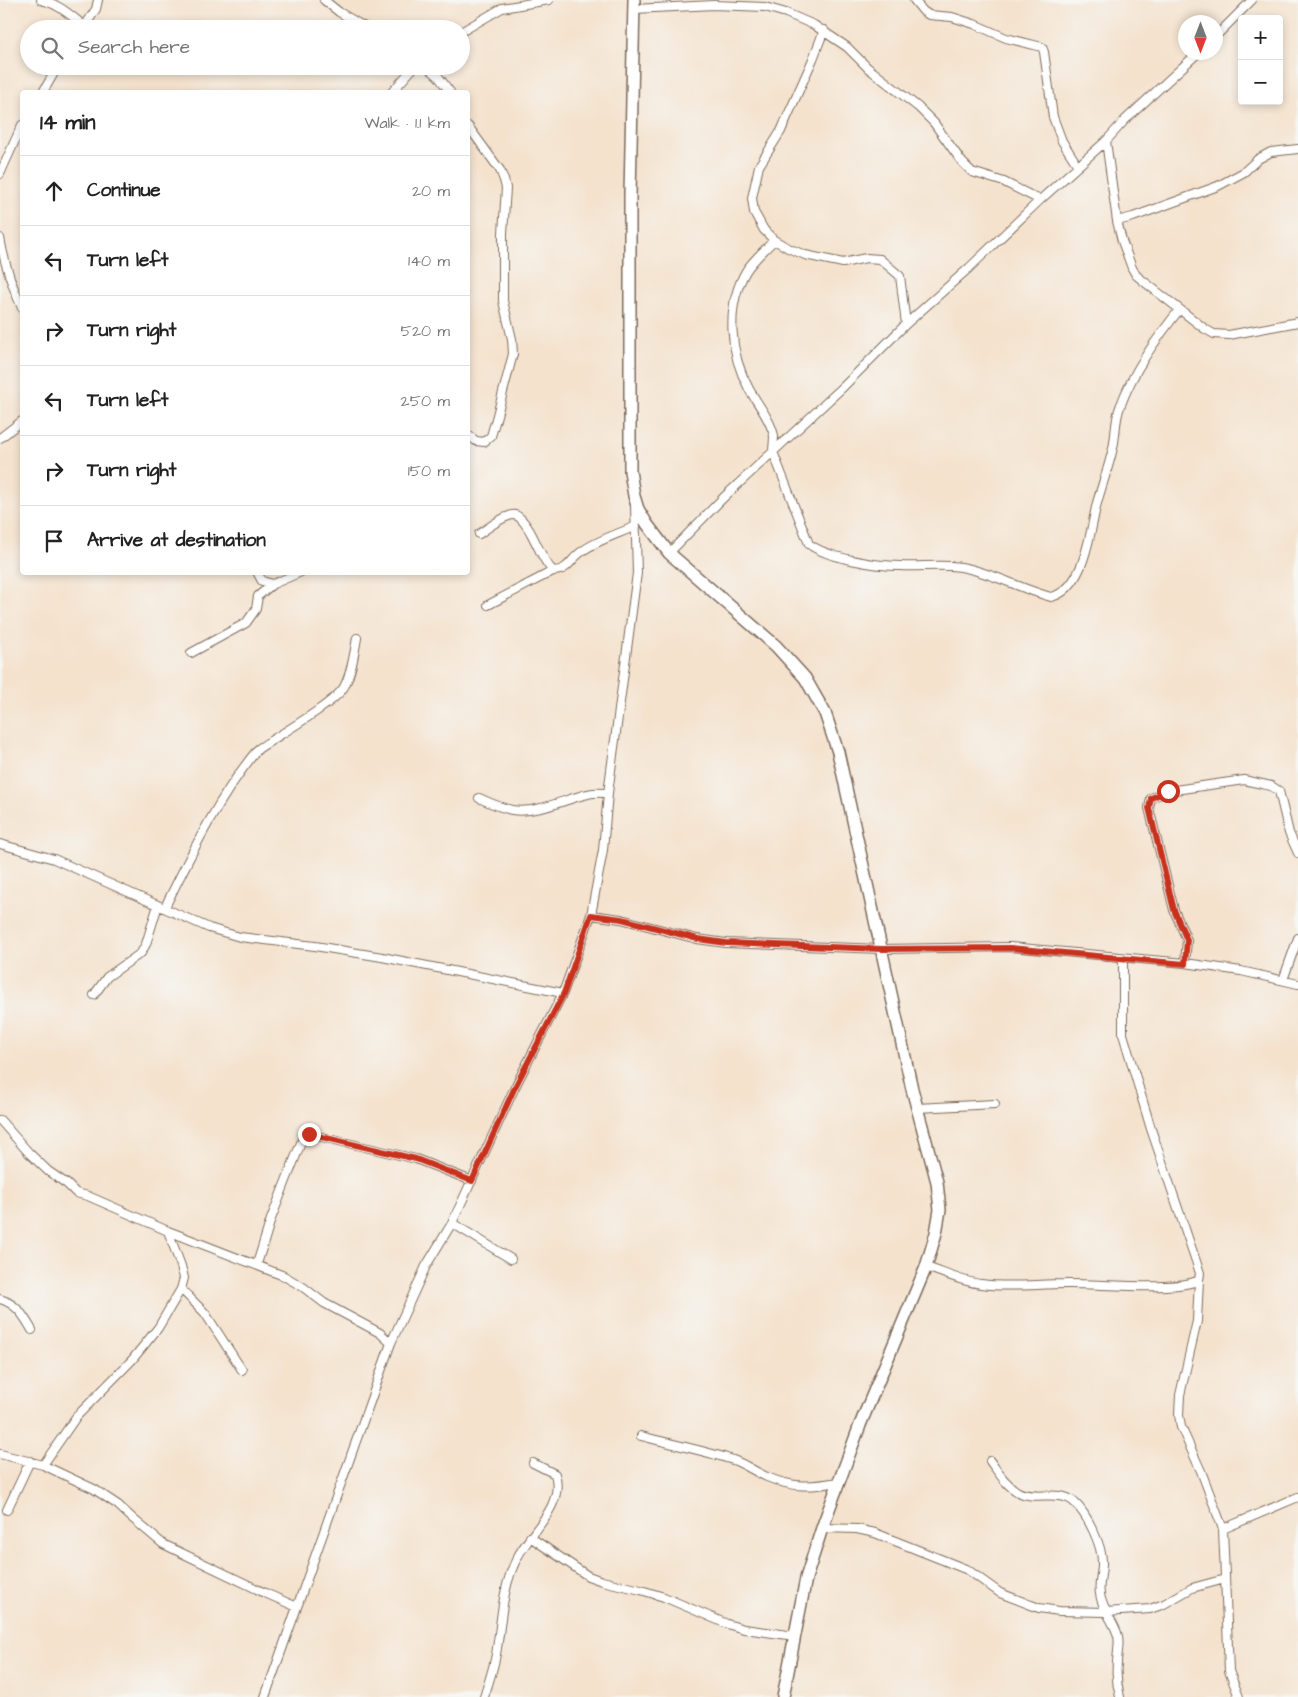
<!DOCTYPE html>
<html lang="en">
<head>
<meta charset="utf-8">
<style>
  :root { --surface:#fff; --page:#f2f2f2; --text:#222; --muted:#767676; --line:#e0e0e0 }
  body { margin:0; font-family:"Architects Daughter",sans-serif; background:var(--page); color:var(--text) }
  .controls { position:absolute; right:15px; top:15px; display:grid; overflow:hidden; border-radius:5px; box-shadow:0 2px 8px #0003 }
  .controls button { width:45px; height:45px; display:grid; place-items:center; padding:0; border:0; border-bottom:1px solid var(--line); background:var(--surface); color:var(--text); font:25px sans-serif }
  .compass { position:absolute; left:1178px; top:15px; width:45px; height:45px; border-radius:50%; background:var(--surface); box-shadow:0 2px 8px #0003; rotate:180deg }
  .stop { position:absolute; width:15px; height:15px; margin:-11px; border:4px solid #c8321e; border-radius:50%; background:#fff }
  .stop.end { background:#c8321e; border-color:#fff; box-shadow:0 1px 5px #0008 }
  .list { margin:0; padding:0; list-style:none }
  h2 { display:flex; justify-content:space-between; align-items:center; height:65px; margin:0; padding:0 20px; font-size:21px }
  h2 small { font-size:16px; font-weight:400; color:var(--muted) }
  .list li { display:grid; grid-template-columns:32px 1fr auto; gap:15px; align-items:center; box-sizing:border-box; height:70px; padding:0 20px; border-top:1px solid var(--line) }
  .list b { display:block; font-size:19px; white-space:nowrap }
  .list em { font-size:16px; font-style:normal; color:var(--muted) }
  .icon { flex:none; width:28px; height:28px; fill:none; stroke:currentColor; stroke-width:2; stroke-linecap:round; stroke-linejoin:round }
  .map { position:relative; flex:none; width:1298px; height:1697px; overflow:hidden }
  .search { position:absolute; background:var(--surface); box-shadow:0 2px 8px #0003; left:20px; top:20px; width:450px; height:55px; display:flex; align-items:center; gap:12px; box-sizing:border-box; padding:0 18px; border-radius:28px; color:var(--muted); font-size:19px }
  .panel { position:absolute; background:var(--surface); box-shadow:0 2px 8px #0003; left:20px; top:90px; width:450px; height:485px; border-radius:5px }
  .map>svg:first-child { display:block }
</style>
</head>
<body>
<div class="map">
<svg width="1298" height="1697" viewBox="0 0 1298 1697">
  <rect width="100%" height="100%" fill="#f6f6f2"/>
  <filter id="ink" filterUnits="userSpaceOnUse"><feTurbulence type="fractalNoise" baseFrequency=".02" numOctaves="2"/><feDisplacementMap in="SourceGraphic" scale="10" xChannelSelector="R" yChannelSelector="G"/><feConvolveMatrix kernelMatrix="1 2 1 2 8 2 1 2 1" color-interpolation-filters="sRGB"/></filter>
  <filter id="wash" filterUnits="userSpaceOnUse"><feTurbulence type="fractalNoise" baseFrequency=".0096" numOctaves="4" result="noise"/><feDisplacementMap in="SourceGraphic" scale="20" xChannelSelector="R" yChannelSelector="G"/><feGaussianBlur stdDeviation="1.12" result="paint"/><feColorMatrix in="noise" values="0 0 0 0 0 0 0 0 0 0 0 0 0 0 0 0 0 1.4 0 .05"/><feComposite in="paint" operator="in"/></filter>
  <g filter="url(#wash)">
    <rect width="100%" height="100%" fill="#f4e2cd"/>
  </g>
  <g filter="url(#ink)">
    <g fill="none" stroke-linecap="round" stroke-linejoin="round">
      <!-- street casing -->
      <g stroke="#7c6a5b" stroke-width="10">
        <path id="street" d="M41,0C58,3 72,17 85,26
          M324,0L339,12L368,29
          M914,0L923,11L929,15L952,17L974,24L1006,38L1042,47L1044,52L1053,117L1062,141L1078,166
          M634,9L714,5L765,7L786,13L814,25L847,47L868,68L918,107L934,123L962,162L972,172L1004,182L1040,200
          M83,29L96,9L98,0
          M824,30L813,59L781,131L759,166L752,198L754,212L764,230L774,240L788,248L805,255L843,263L866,258L880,259L900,276L906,324
          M461,32L502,8L549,0
          M1216,36L1252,0
          M426,66L438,76L450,92
          M43,92L58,66
          M392,92L415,66
          M468,126L500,170L504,180L506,188L503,233V301L512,339L513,354L496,419L491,436L484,442L476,441L468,435
          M1106,141L1117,221L1122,241L1132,268L1136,275L1142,280L1205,329L1214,334L1229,335L1298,322
          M0,174L22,125
          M1117,221L1133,217L1218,186L1244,172L1258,159L1271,152L1298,149
          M0,238C4,262 12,286 22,308
          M774,240C765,250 753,260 746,271C725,307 730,354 749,389C757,403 771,420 774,436C774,441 773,447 773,452L809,544C827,558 877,566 900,566C921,567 941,564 961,567C993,573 1021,589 1051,597C1085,589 1090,531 1097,503C1102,485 1109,466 1113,448C1116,435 1115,419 1120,407C1134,369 1155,341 1179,310
          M0,438L22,421
          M479,534C488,528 499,519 509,516C513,514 517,515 520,518C535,532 538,556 553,571C568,571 570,560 581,552C597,540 618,534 636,526
          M669,553L723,498L843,387L906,324L969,268L1040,200L1106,141L1125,120L1199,52
          M257,572L262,581L273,584L301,572
          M488,605L553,571
          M191,653L246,623L256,609L258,596L273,584
          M479,798C490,803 501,808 512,810C538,814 564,799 588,794C595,792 602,793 608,793
          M0,844L54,859L209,928L240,937L315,946L382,957L563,993
          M165,907C192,852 219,796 258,749C277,736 334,704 344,687C352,672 354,654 357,638
          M591,915L621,919L697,939L726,943L882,949L1010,947L1185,963L1241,971L1298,984
          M1123,959V1034L1151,1129L1200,1273L1199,1280L1197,1321L1180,1395L1179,1415L1181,1427L1201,1471L1223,1529L1229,1671L1239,1697
          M1185,963L1187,940L1174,910L1149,808L1151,798L1168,791L1244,780L1271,786L1279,791L1289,833L1298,853
          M1283,980L1298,938
          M94,995L107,977L141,953L146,944L158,905
          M917,1108L995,1104
          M0,1120L29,1153L48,1171L67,1184L76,1193L88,1196L168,1231L284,1276L303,1287L324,1303L380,1333L391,1343
          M452,1223L511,1259
          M257,1264L271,1219L304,1135L309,1134L416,1159L472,1181
          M926,1267C944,1273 963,1282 981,1284C1009,1288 1037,1284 1065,1284C1095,1283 1176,1292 1199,1280
          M181,1289L205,1313L242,1370
          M0,1299C17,1304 24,1316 32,1330
          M641,1436C671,1444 703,1450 733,1460C745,1464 755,1472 767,1477C793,1488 811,1487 838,1482
          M0,1454L43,1465L94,1489L118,1505L132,1518L163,1544L265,1593L297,1607
          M990,1461C998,1472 1006,1485 1018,1492C1035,1501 1059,1489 1074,1502C1087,1514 1103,1546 1102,1564C1102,1574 1098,1585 1100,1594C1102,1610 1114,1621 1118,1636C1120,1644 1117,1654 1117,1663C1116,1674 1117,1686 1120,1697
          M43,1465L76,1417L132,1360L158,1328L181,1289L184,1278L181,1266L168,1231
          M7,1510L30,1461
          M822,1528L857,1529L875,1533L968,1570L1000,1593L1039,1608L1059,1611L1106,1612L1150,1609L1164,1604L1192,1588L1225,1579
          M1223,1529L1298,1497
          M530,1537L588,1576L602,1581L641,1590L664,1597L727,1624L744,1629L795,1636
          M265,1697L391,1343L426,1266L452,1223L515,1087L563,993L591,915L603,850L608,793L637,573L635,505
          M484,1697C489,1681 495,1665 497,1648C502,1617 502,1588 517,1558C530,1532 565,1506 555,1474L533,1463"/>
      </g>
      <!-- secondary casing -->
      <g stroke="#7c6a5b" stroke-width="14">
        <path id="secondary" d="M634,0L630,196V471L634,496L638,509L647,524L669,553L776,646L805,678L825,713L838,752L912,1089L937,1182L940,1210L936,1233L926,1267L860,1425L822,1528L806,1578L783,1697"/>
      </g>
      <!-- street -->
      <use href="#street" stroke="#fff" stroke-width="8"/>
      <!-- secondary -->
      <use href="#secondary" stroke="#fff" stroke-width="11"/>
    </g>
  </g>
  <g fill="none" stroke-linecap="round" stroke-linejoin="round" filter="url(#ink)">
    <!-- route -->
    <path stroke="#c8321e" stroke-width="6" d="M309,1134L416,1159L472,1181L515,1087L564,993L591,915L622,919L698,939L726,943L882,949L1010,948L1185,964L1187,940L1174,910L1149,808L1151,798L1168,791"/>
  </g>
</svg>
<div class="controls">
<button>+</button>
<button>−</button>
</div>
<svg class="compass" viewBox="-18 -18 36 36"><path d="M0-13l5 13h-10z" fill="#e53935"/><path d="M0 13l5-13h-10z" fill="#767676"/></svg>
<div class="stop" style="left:1168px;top:791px"></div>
<div class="stop end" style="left:309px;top:1134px"></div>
<div class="search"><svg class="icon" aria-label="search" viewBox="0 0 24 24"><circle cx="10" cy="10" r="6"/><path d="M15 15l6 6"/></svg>Search here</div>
<section class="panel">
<h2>14 min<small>Walk · 1.1 km</small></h2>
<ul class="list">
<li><svg class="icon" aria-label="ahead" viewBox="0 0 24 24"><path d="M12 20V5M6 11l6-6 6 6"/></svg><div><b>Continue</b></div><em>20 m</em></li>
<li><svg class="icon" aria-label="left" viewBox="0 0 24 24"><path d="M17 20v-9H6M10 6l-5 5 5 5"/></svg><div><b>Turn left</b></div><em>140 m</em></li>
<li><svg class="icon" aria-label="right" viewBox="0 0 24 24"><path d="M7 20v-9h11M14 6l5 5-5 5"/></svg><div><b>Turn right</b></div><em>520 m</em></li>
<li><svg class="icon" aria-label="left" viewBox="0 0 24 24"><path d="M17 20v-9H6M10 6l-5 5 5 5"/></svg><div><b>Turn left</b></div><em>250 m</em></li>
<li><svg class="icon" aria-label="right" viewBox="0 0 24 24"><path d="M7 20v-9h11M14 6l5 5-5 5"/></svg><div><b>Turn right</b></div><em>150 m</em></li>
<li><svg class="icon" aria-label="arrive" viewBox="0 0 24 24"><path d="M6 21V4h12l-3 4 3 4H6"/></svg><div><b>Arrive at destination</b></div></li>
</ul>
</section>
</div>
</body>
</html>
